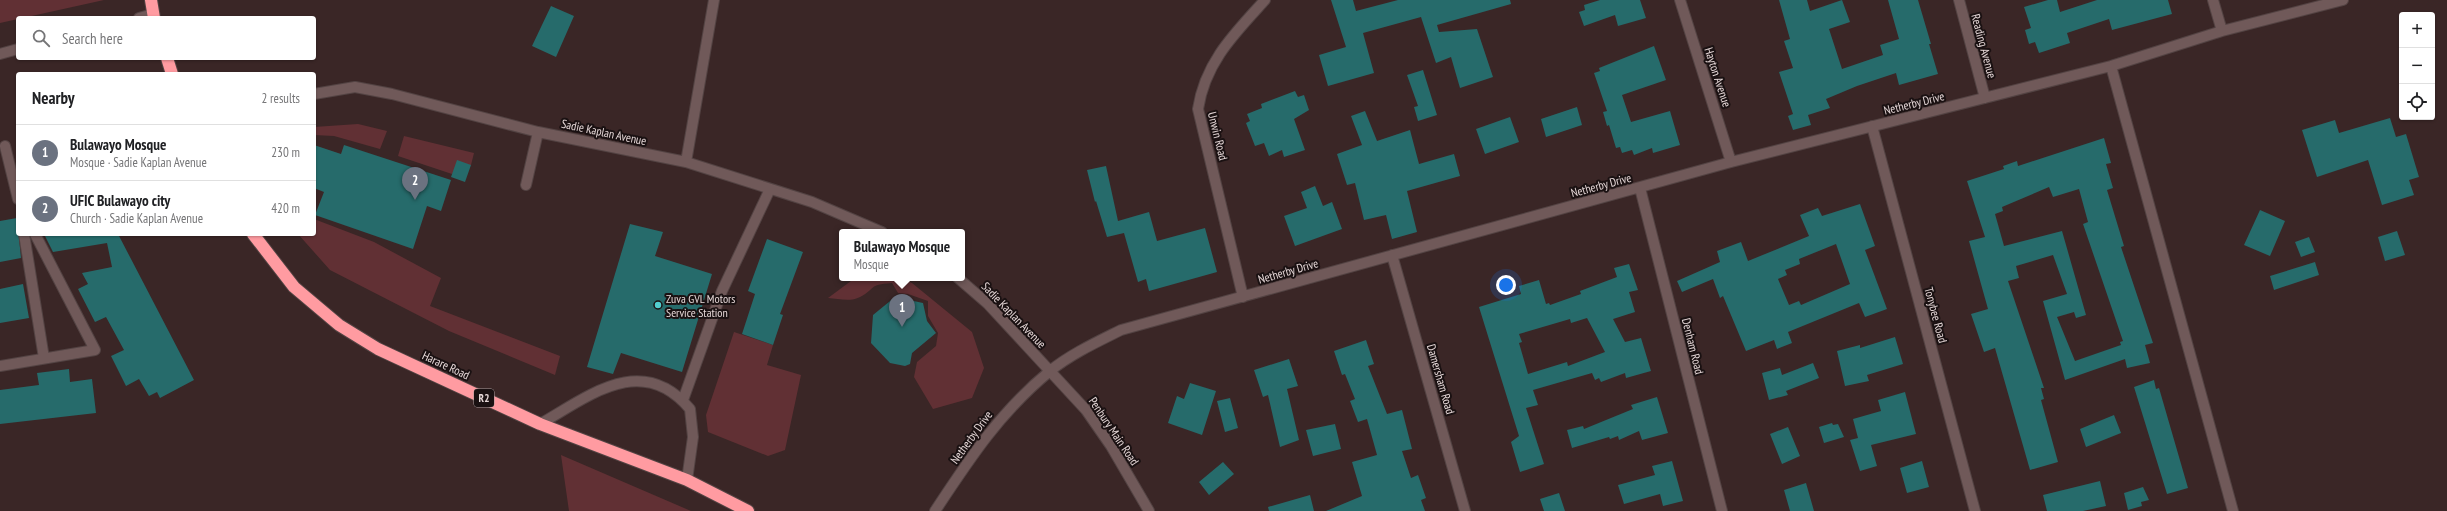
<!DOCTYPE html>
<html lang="en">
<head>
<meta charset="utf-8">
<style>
  :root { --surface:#fff; --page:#f2f2f2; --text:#202124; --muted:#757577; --line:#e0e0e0; --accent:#366e70 }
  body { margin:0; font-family:"PT Sans Narrow",sans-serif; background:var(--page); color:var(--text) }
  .controls { position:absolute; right:12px; top:12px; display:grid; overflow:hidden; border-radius:4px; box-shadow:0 1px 3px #0004 }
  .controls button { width:36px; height:36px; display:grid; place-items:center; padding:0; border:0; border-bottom:1px solid var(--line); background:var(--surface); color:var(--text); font:20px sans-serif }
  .you { position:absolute; left:1506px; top:285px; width:14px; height:14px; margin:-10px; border:3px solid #fff; border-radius:50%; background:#1a73e8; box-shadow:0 0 0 6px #1a73e833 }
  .badge { display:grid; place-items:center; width:26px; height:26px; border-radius:50%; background:var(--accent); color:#fff; font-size:13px; font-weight:700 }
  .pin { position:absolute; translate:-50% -33px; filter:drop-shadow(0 1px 2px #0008) }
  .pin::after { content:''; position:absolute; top:21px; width:14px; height:12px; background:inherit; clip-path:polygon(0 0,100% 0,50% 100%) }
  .popup { position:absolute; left:839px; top:229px; width:126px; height:52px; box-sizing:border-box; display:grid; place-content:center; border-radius:4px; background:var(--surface); filter:drop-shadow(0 1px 3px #0005); font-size:13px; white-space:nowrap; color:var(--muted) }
  .popup b { font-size:15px; color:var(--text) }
  .popup::after { content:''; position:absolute; left:50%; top:100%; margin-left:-8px; border:8px solid transparent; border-top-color:var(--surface) }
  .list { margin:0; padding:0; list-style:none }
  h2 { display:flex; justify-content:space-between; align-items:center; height:52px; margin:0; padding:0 16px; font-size:17px }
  h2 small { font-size:13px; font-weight:400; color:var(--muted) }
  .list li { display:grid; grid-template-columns:26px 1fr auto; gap:12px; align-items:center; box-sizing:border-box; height:56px; padding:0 16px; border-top:1px solid var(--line) }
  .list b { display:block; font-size:15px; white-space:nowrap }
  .list p { margin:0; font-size:13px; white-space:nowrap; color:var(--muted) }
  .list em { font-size:13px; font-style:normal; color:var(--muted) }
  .icon { flex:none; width:22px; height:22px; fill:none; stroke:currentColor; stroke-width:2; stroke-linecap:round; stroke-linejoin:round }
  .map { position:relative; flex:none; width:2447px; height:511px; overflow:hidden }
  .search { position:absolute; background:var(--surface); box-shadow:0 1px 3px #0004; left:16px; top:16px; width:300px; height:44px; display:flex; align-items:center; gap:10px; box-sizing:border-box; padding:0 14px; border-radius:4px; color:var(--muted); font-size:15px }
  .panel { position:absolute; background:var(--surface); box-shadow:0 1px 3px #0004; left:16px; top:72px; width:300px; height:164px; border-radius:4px }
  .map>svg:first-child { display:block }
</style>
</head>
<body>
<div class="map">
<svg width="2447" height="511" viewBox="0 0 2447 511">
  <rect width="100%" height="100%" fill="#3a2626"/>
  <!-- green -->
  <path fill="#613034" d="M0,0H104L0,23Z
    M358,124L387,131L380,149L334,136L314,135V127Z
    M404,136L474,153L471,165L452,174L398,156Z
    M314,219L374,242L441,278L430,306L560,356L555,375L449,331L330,270L298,234H314Z
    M855,278H902L912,283L972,332L984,368L972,398L933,409L914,377L917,362L936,346L938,333L928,316V301L908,294L898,293L892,283C867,285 877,288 860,297C851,302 839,299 828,298Z
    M734,332L773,345L767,365L801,375L785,450L768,456L708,432L706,415Z
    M561,455L691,511H569Z"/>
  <!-- building -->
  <path fill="#266b6b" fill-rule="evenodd" d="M1331,0H1353L1356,11L1398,0H1510L1511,4L1437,25L1439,32L1477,29L1493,77L1460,88L1451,57L1436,63L1421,17L1363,33L1374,73L1328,86L1319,55L1346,47Z
    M1600,0H1640L1646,18L1618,26L1615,15L1584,26L1579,12L1585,10L1584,5Z
    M1779,0H1807L1810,11L1842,0L1850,22L1829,29L1842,69L1883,55L1880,45L1899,39L1888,0H1918L1931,44H1929L1938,74L1899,85L1896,73L1857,86L1826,99L1830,108L1808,115L1811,125L1793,130L1788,116L1793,114L1779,72L1793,68L1784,41L1790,39Z
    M2048,0H2057L2060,12L2097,0H2168L2172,14L2112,30L2109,19L2067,33L2070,43L2039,53L2035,42L2029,44L2025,30L2031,28L2024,7Z
    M551,6L574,16L556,57L532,46Z
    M1654,46L1666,80L1622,95L1631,122L1670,111L1680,145L1653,153L1652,148L1634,155L1632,150L1622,153L1620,147L1616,148L1609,125L1607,126L1603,112L1607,111L1594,73L1600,71L1599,68Z
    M1423,70L1437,115L1418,121L1414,107L1418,106L1407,75Z
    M1295,91L1298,97L1304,95L1309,110L1294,119L1305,150L1284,157L1282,150L1269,156L1264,143L1255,146L1246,123L1250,121L1247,114L1262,108L1261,104Z
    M1577,107L1582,125L1546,137L1541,119Z
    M1365,111L1377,141L1410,130L1419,164L1454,154L1460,176L1407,191L1417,232L1392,239L1386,215L1364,220L1355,183L1347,185L1337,154L1362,145L1351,116Z
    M1510,117L1519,142L1485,154L1476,129Z
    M2390,118L2396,137L2406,134L2419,177L2409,180L2414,195L2382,205L2368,160L2317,177L2302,130L2335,120L2339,133Z
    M2104,138L2111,163L2106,164L2113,188L2107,190L2124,246L2121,247L2153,343L2145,345L2150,363L2127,368L2125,359L2065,380L2043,301L2067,294L2053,255L2016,266L2019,278L2008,281L2044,388H2041L2044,399L2041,400L2058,462L2030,470L1995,348L1984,352L1971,314L1988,309L1969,241L1985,237L1967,181L2004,169L2003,166L2017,161L2018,166ZM2049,187L2053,197L2079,189L2088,222L2083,224L2123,341L2120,342L2121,345L2075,361L2057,317L2074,312L2076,318L2086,315L2062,231L2004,246L1995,214L2003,211L2002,207Z
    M314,145L341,154L344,145L451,180L441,211L427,206L413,249L315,215L324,192L314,188Z
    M457,160L471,165L465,182L451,177Z
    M1106,166L1118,221L1149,212L1157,241L1205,228L1217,272L1149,291L1146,279L1138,282L1124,233L1107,237L1096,201L1095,202L1087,170Z
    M1315,186L1323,206L1332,202L1342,229L1295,246L1284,216L1307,208L1301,192Z
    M1860,204L1875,246L1865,250L1887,309L1865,317L1859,303L1788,332L1792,343L1777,349L1774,340L1746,351L1723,296L1720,298L1713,279L1682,292L1677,281L1720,262L1717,251L1741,242L1748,261L1809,236L1800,215L1818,208L1822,216ZM1836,244L1850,284L1801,305L1799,301L1789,305L1778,279L1787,275L1785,270L1800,264L1799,259Z
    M2260,210L2285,221L2270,256L2244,245Z
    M17,218L21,258L0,262V221Z
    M630,224L663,232L655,256L712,274L682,372L621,353L613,374L587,367Z
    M2397,231L2405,255L2385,261L2378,237Z
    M44,234H118L194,380L160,398L157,392L149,396L139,379L126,386L111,356L124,350L106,317L95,322L78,289L88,284L82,273L112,267L107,243L53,252Z
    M2309,237L2315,252L2301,257L2295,242Z
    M767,239L803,252L780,314L783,315L773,345L742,334L755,294L748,291Z
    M2315,262L2319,275L2274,290L2270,276Z
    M1629,264L1638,290L1629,292L1635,312L1613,319L1625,342L1641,338L1651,371L1626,378L1625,373L1601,382L1599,378L1595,380L1592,373L1533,390L1538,405L1526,408L1544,464L1520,472L1511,442L1519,436L1479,307L1521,294L1519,286L1539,280L1546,304L1549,303L1550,305L1581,294L1580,291L1617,277L1614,268ZM1587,318L1605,352L1568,366L1567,362L1528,374L1519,343L1522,342L1519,334L1570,319L1571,323Z
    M23,284L29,318L0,323V289Z
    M895,297L923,303L927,321L936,333L912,353L910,364L905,366L890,363L871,343L873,315Z
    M1895,337L1903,364L1867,375L1869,381L1845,386L1837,351L1860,345V348Z
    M1366,340L1374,364L1368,366L1387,414L1402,410L1412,449L1402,451L1411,478L1418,475L1426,498L1421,500L1425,511H1326L1362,496L1352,462L1377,455L1367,419L1358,422L1350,401L1355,399L1345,374L1342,375L1334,351Z
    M1289,359L1298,386L1287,389L1299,440L1280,447L1268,395L1263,397L1254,370Z
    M1813,363L1819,378L1786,391L1788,395L1769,400L1762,373L1780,368L1782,375Z
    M69,369L70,382L92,379L96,413L0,424V390L39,385L37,373Z
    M2154,380L2156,389L2159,388L2188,488L2167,494L2134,387Z
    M1190,383L1216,391L1202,435L1168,423L1177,396L1184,399Z
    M1905,392L1916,434L1871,445L1877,466L1860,471L1850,440L1858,438L1853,419L1881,411L1878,400Z
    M1657,397L1668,433L1642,440L1639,431L1619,440L1618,436L1610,439L1609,437L1572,448L1567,430L1583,426L1584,429L1633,409L1631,405Z
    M1230,398L1238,428L1225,432L1217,401Z
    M2114,415L2121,433L2086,447L2080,429Z
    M1832,423L1833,425L1838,424L1844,437L1824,443L1819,427Z
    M1335,424L1341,449L1313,456L1306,430Z
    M1788,427L1800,456L1782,464L1770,434Z
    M1672,461L1683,501L1663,506L1660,494L1624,504L1618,485L1655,475L1652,466Z
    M1922,461L1929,487L1907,493L1900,468Z
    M1223,462L1234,474L1209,495L1199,482Z
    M2100,481L2106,506L2083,511H2047L2043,495Z
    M1806,483L1814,511H1790L1784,490Z
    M2143,487L2149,500L2141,502L2142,506L2128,510L2124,493Z
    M1559,493L1565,511H1544L1540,499Z
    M1310,495L1314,511H1269L1268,507Z"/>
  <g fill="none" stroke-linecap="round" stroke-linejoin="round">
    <!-- minor casing -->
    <g stroke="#534343" stroke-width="12">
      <path id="minor" d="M1680,0L1731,162
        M1959,0L1985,98
        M2213,0L2222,31
        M139,18L153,14
        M0,54L18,49
        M2111,66L2233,511
        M314,94L355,87L392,94L538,132L686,162L812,202L882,232
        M1872,126L1975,511
        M5,146L18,199
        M686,162L714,0
        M526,185L538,132
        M1640,188L1722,511
        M24,234L44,358
        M1392,255L1465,511
        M958,278L988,304L1086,410L1111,446L1149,511
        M1243,297L1198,109C1205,62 1235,33 1265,0
        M0,366L95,350L35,234
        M683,400L722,291L770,189
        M540,424C589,396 642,352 690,409L693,437L687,480
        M935,511C970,458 1000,412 1050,371C1071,354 1097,342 1121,330L1731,162L2111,66L2222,31L2343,0"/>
    </g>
    <!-- highway casing -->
    <g stroke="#534343" stroke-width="14">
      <path id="highway" d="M151,0L154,18
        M167,58L172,74
        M253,234L294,287L339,325L378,349L540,424L687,480L748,511"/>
    </g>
    <!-- minor -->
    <use href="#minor" stroke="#705959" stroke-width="10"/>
    <!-- highway -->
    <use href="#highway" stroke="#ff9ba1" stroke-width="12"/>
  </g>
  <!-- markers -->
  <circle fill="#52cdce" stroke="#1a1112" stroke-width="1.5" cx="658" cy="305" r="4"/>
  <g text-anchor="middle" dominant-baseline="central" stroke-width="4" stroke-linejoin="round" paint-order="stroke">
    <!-- shield labels -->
    <rect fill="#1a1112" stroke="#a99c9d" stroke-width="1" x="474" y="389" width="20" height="18" rx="3"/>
    <g font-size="11" font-weight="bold" fill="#e6d8d8">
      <text x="484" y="398">R2</text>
    </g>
    <!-- street labels -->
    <g font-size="12" fill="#e6d8d8" stroke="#1a1112">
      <text transform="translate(1984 46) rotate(75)">Reading Avenue</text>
      <text transform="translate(1718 77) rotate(72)">Hayton Avenue</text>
      <text transform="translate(1914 103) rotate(-14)">Netherby Drive</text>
      <text transform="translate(604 132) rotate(12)">Sadie Kaplan Avenue</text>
      <text transform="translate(1218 136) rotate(76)">Unwin Road</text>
      <text transform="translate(1601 185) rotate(-15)">Netherby Drive</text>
      <text transform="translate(1288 271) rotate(-16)">Netherby Drive</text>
      <text transform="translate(1014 315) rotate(46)">Sadie Kaplan Avenue</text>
      <text transform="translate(1936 315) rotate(75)">Tonybee Road</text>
      <text transform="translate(1693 346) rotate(76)">Denham Road</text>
      <text transform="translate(446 365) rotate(25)">Harare Road</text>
      <text transform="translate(1441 379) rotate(74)">Damersham Road</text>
      <text transform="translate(1114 431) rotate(56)">Penbury Main Road</text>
      <text transform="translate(971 437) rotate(-54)">Netherby Drive</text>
    </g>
    <!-- poi labels -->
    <g font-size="12" fill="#e6d8d8" stroke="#1a1112" text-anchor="start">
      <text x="666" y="298">Zuva GVL Motors<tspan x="666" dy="14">Service Station</tspan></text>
    </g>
  </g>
</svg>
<div class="controls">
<button>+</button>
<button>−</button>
<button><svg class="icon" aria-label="locate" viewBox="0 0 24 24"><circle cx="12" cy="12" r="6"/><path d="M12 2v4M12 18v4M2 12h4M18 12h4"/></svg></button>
</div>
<div class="you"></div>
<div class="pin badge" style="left:902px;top:327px;background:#6b7280">1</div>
<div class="popup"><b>Bulawayo Mosque</b>Mosque</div>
<div class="pin badge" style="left:415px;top:200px;background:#6b7280">2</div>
<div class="search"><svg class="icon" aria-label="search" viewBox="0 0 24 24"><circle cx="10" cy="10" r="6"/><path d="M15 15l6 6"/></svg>Search here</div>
<section class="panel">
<h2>Nearby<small>2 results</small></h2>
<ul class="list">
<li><span class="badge" style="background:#6b7280">1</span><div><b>Bulawayo Mosque</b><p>Mosque · Sadie Kaplan Avenue</p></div><em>230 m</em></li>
<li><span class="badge" style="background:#6b7280">2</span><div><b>UFIC Bulawayo city</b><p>Church · Sadie Kaplan Avenue</p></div><em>420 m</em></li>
</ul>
</section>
</div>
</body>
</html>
